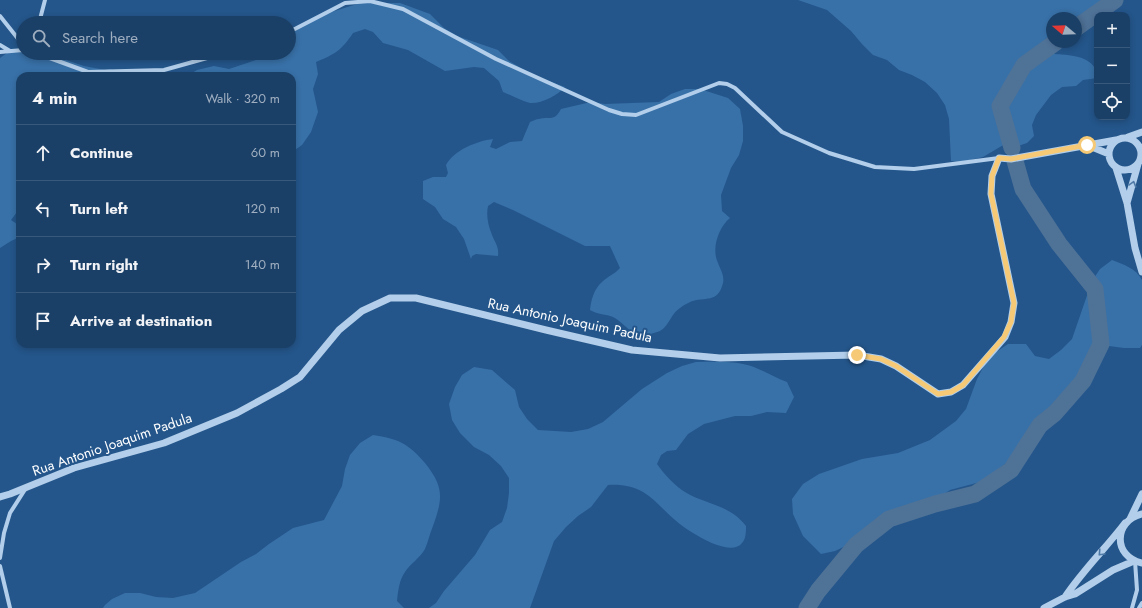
<!DOCTYPE html>
<html lang="en">
<head>
<meta charset="utf-8">
<style>
  :root { --surface:#1b4068; --page:#24476e; --text:#f1f3f6; --muted:#a0afc0; --line:#39597c }
  body { margin:0; font-family:Jost,sans-serif; background:var(--page); color:var(--text) }
  .controls { position:absolute; right:12px; top:12px; display:grid; overflow:hidden; border-radius:8px; box-shadow:0 2px 6px #0003 }
  .controls button { width:36px; height:36px; display:grid; place-items:center; padding:0; border:0; border-bottom:1px solid var(--line); background:var(--surface); color:var(--text); font:20px sans-serif }
  .compass { position:absolute; left:1046px; top:12px; width:36px; height:36px; border-radius:50%; background:var(--surface); box-shadow:0 2px 6px #0003; rotate:289deg }
  .stop { position:absolute; width:12px; height:12px; margin:-9px; border:3px solid #f5c975; border-radius:50%; background:#fff }
  .stop.end { background:#f5c975; border-color:#fff; box-shadow:0 1px 4px #0008 }
  .list { margin:0; padding:0; list-style:none }
  h2 { display:flex; justify-content:space-between; align-items:center; height:52px; margin:0; padding:0 16px; font-size:17px }
  h2 small { font-size:13px; font-weight:400; color:var(--muted) }
  .list li { display:grid; grid-template-columns:26px 1fr auto; gap:12px; align-items:center; box-sizing:border-box; height:56px; padding:0 16px; border-top:1px solid var(--line) }
  .list b { display:block; font-size:15px; white-space:nowrap }
  .list em { font-size:13px; font-style:normal; color:var(--muted) }
  .icon { flex:none; width:22px; height:22px; fill:none; stroke:currentColor; stroke-width:2; stroke-linecap:round; stroke-linejoin:round }
  .map { position:relative; flex:none; width:1142px; height:608px; overflow:hidden }
  .search { position:absolute; background:var(--surface); box-shadow:0 2px 6px #0003; left:16px; top:16px; width:280px; height:44px; display:flex; align-items:center; gap:10px; box-sizing:border-box; padding:0 14px; border-radius:22px; color:var(--muted); font-size:15px }
  .panel { position:absolute; background:var(--surface); box-shadow:0 2px 6px #0003; left:16px; top:72px; width:280px; height:276px; border-radius:12px }
  .map>svg:first-child { display:block }
</style>
</head>
<body>
<div class="map">
<svg width="1142" height="608" viewBox="0 0 1142 608">
  <rect width="100%" height="100%" fill="#24568b"/>
  <!-- green -->
  <path fill="#3871a8" d="M798,0H1119L1076,30V18H1052V42H1062L1053,50L1054,54C1067,55 1087,55 1095,68C1096,71 1096,75 1097,78L1083,80L1076,86L1062,87L1051,95L1036,115L1032,125L1034,136L1027,143L1018,146L1005,144L983,157L962,162L951,161L949,119L945,105L937,93L925,82L912,75L899,70L887,60L873,55L862,44L851,31L827,10Z
    M367,1L382,3H400L430,14L444,28L457,36L498,50L509,61L535,76L565,87C558,95 541,104 530,103C521,101 511,95 503,92L499,81L484,68L474,67L445,71L408,50L383,43L373,32L365,29L353,33C341,51 335,54 316,62L318,74L313,89L318,112L311,132L302,145L292,152V76H187L197,70L214,66L229,69L256,60L265,53H289V36L312,18Z
    M23,49V53H45L84,66L105,70L110,69L128,76H20V208L11,220L20,226V237L11,241L0,248V58L7,53Z
    M685,89H700L728,98L740,109L743,126V141L739,155L731,168L721,195L722,211L730,218C720,226 713,244 716,257C718,266 725,274 723,283C718,304 705,296 690,302C684,305 676,310 673,315C670,319 668,324 664,328C660,332 656,332 651,334C630,338 628,325 613,317C606,314 598,315 590,310C591,300 594,289 602,282C608,276 615,274 620,268L610,246H585L513,210L494,202L488,206C486,215 488,225 492,235C495,243 499,246 498,256L476,254L472,256L471,259L464,239L456,227L443,219L435,207L423,199V181L433,177H446L448,173L446,165C454,150 477,141 493,139L490,147L496,149L510,142L522,141L530,122C533,121 536,119 539,119C551,116 554,122 561,109L591,102L605,104L659,102L671,94Z
    M1112,260C1124,265 1136,268 1142,280V345L1140,348H1124L1109,346L1087,372L1075,380L1050,418L1039,429L1026,440L1019,453L992,474L980,482L950,490L938,498L921,501L865,537L835,551L821,554L803,536L793,514L792,499L803,484L819,474L862,459L898,453L930,440L956,421L966,409L977,379L985,364L996,352L1008,344H1026L1035,356L1049,359L1061,350L1072,339L1092,281L1100,269Z
    M696,362C711,362 728,361 743,364C759,367 772,377 787,382L794,397L786,413L767,412L751,416H735L704,424L688,434L676,450L667,451L661,455L657,464C663,473 676,487 685,492C706,505 729,504 746,526C746,532 746,539 742,543C730,559 686,530 675,520C664,511 656,500 643,492C633,486 620,484 608,485L591,507L578,516L566,527L554,541L530,608H429L436,603L444,591L475,555L490,530L502,522L507,508L509,493V478L501,466L489,455L474,447L460,433L452,420L449,404L455,387L462,375L474,367L492,370L515,390L519,407L527,419L538,430L571,432L588,429L603,422L642,389L667,373L682,366Z
    M373,435C398,439 408,443 425,463C444,487 443,498 433,526C430,533 428,542 425,549C420,558 410,564 405,572C399,580 398,592 397,601L404,608H103L105,605L112,599L125,593H140L156,597L173,598L195,593L241,562L256,554L269,544L293,528L324,520L342,486L345,469L350,455L360,443Z"/>
  <g fill="none" stroke-linecap="round" stroke-linejoin="round">
    <!-- river -->
    <path stroke="#4f7297" stroke-width="17" d="M1076,28L1115,0
      M1012,148L1000,106L1024,65L1056,42
      M807,608L818,591L856,545L889,519L935,504L975,494L1011,470L1040,425L1055,413L1083,381L1101,344L1095,289L1059,244L1023,189L1015,161"/>
    <!-- minor -->
    <path stroke="#b2ceea" stroke-width="4" d="M0,16L23,45
      M39,23L45,0
      M289,32L345,3L370,1L403,9L496,59L609,110L622,114L636,115L719,83L727,84L735,88L782,132L829,153L875,167L914,169L999,158
      M0,45L10,51
      M0,52L23,50
      M36,53L88,72L164,70L225,53
      M0,558L4,533L10,513L26,488
      M0,566L10,608
      M1132,608L1137,590L1135,561
      M1139,608L1142,603"/>
    <!-- tertiary -->
    <path stroke="#b2ceea" stroke-width="7" d="M1128,137L1142,132
      M1109 154a16 16 0 1 1 32 0a16 16 0 1 1-32 0Z
      M1087,145L1109,154
      M1116,168L1127,203L1135,248L1142,272
      M1127,203L1138,164
      M0,497L10,494L74,468L164,443L237,413L281,389L300,377L339,330L362,311L390,298H416L546,330L632,350L720,358L857,355L881,359L896,366L938,394L951,392L963,385L1005,337L1011,322L1014,303L991,194L992,176L999,158L1011,159L1116,140
      M1142,514C1113,521 1113,557 1142,563
      M1130,519L1142,494
      M1065,597C1083,570 1106,548 1125,523
      M1044,608L1065,597L1075,594L1113,570L1134,561"/>
  </g>
  <!-- one-way arrows -->
  <defs><path id="oneway-chevron" d="M-2-3.5L2.5 0L-2 3.5" fill="none" stroke-width="1.6" stroke-linecap="round" stroke-linejoin="round"/></defs>
  <g stroke="#4f7aa8">
    <use href="#oneway-chevron" transform="translate(1133 184) rotate(-74)"/>
    <use href="#oneway-chevron" transform="translate(1101 553) rotate(133)"/>
  </g>
  <g fill="none" stroke-linecap="round" stroke-linejoin="round">
    <!-- route -->
    <path stroke="#f5c975" stroke-width="5" d="M857,355L881,359L896,366L938,394L951,392L963,385L1004,337L1011,322L1014,303L991,194L992,176L999,158L1011,159L1087,145"/>
  </g>
  <g text-anchor="middle" dominant-baseline="central" stroke-width="4" stroke-linejoin="round" paint-order="stroke">
    <!-- street labels -->
    <g font-size="14" fill="#fff" stroke="#24568b">
      <text transform="translate(570 320) rotate(12)">Rua Antonio Joaquim Padula</text>
      <text transform="translate(112 444) rotate(-19)">Rua Antonio Joaquim Padula</text>
    </g>
  </g>
</svg>
<div class="controls">
<button>+</button>
<button>−</button>
<button><svg class="icon" aria-label="locate" viewBox="0 0 24 24"><circle cx="12" cy="12" r="6"/><path d="M12 2v4M12 18v4M2 12h4M18 12h4"/></svg></button>
</div>
<svg class="compass" viewBox="-18 -18 36 36"><path d="M0-13l5 13h-10z" fill="#e53935"/><path d="M0 13l5-13h-10z" fill="#a0afc0"/></svg>
<div class="stop" style="left:1087px;top:145px"></div>
<div class="stop end" style="left:857px;top:355px"></div>
<div class="search"><svg class="icon" aria-label="search" viewBox="0 0 24 24"><circle cx="10" cy="10" r="6"/><path d="M15 15l6 6"/></svg>Search here</div>
<section class="panel">
<h2>4 min<small>Walk · 320 m</small></h2>
<ul class="list">
<li><svg class="icon" aria-label="ahead" viewBox="0 0 24 24"><path d="M12 20V5M6 11l6-6 6 6"/></svg><div><b>Continue</b></div><em>60 m</em></li>
<li><svg class="icon" aria-label="left" viewBox="0 0 24 24"><path d="M17 20v-9H6M10 6l-5 5 5 5"/></svg><div><b>Turn left</b></div><em>120 m</em></li>
<li><svg class="icon" aria-label="right" viewBox="0 0 24 24"><path d="M7 20v-9h11M14 6l5 5-5 5"/></svg><div><b>Turn right</b></div><em>140 m</em></li>
<li><svg class="icon" aria-label="arrive" viewBox="0 0 24 24"><path d="M6 21V4h12l-3 4 3 4H6"/></svg><div><b>Arrive at destination</b></div></li>
</ul>
</section>
</div>
</body>
</html>
